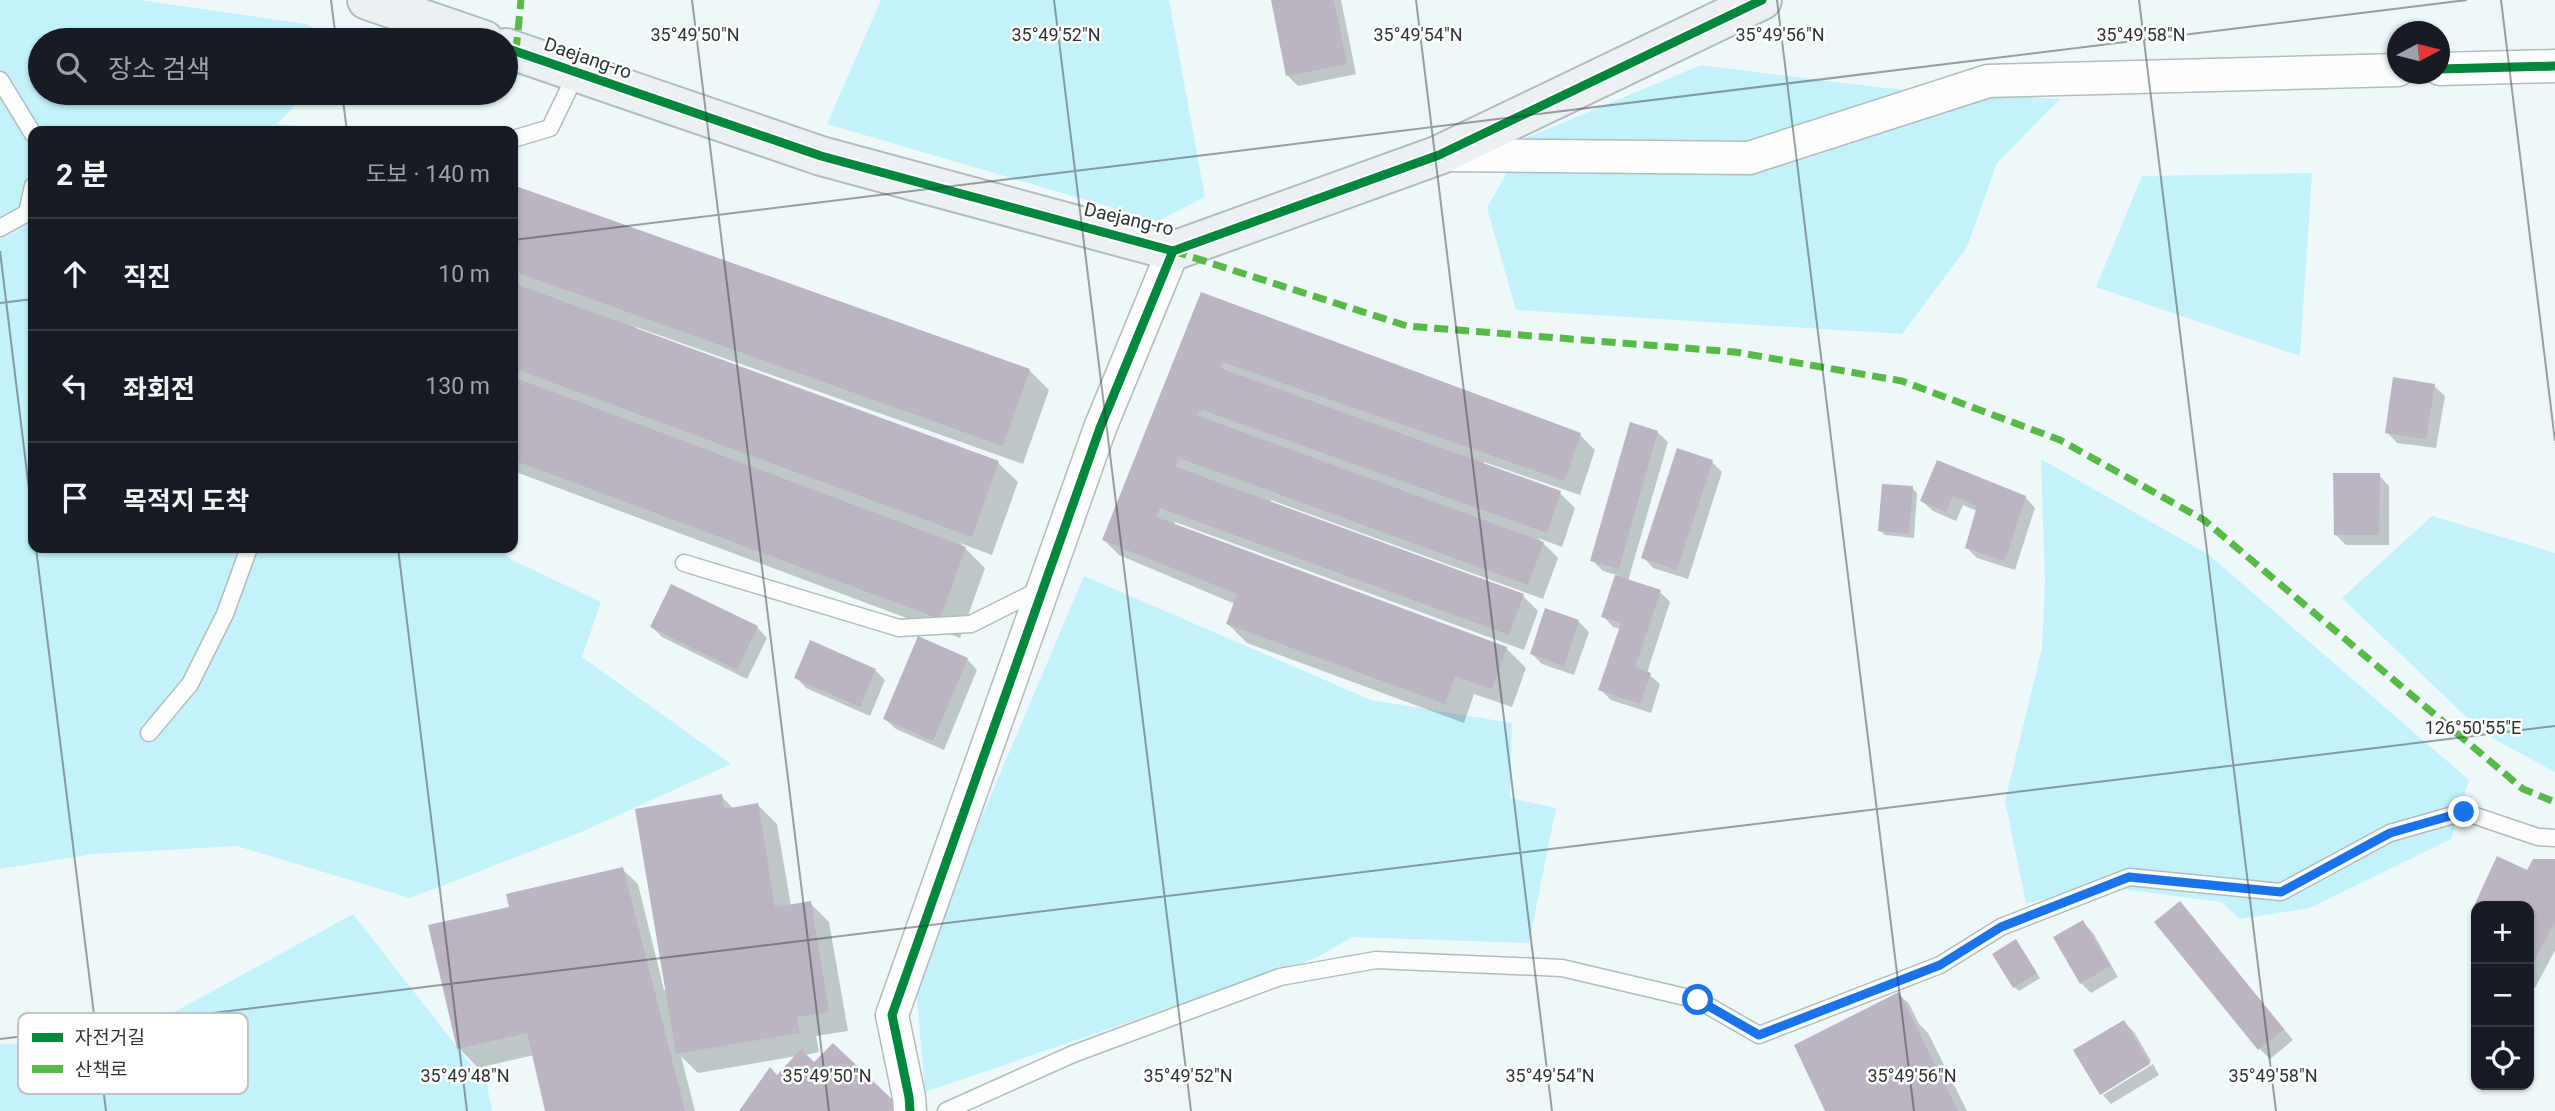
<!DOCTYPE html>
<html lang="ko">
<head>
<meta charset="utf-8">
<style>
  :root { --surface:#171b24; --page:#20242c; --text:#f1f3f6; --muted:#9ea1a6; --line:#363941 }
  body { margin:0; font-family:Roboto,"Noto Sans KR",sans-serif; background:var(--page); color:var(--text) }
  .controls { position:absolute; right:21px; bottom:21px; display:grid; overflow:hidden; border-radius:14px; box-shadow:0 2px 5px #0004 }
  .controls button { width:63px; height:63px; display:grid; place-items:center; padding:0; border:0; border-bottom:2px solid var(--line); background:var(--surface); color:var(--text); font:35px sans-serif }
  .compass { position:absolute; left:2387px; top:21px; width:63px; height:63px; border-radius:50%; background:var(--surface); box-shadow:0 2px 5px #0004; rotate:83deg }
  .stop { position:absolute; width:21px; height:21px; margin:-16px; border:5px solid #1a73e8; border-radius:50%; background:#fff }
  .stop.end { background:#1a73e8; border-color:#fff; box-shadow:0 2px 7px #0008 }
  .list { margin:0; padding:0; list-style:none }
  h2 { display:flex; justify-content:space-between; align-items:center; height:91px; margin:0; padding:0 28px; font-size:30px }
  h2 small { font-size:23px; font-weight:400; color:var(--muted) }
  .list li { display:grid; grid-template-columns:46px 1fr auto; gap:21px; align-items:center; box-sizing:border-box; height:112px; padding:0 28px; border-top:2px solid var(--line) }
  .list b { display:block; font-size:26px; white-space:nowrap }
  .list em { font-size:23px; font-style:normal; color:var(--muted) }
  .icon { flex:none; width:38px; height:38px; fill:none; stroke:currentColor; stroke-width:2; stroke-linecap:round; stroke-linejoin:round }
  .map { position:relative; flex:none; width:2555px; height:1111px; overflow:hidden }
  .search { position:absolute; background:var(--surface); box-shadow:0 2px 5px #0004; left:28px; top:28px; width:490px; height:77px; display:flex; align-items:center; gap:18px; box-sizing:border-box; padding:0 24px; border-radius:38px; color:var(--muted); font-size:26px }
  .panel { position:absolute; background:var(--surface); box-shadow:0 2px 5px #0004; left:28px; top:126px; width:490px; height:427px; border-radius:14px }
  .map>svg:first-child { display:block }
</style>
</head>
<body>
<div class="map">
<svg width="2555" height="1111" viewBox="0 0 2555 1111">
  <rect width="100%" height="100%" fill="#eef8fa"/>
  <!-- green -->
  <path fill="#c3f2fa" d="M0,0H139L306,24L335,40H40V93H307L277,124L362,131H33V548H499L512,560L601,602L582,657L731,764L581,832L410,898L237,846L93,854L0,869Z
    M881,0H1169L1205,197L1158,221L827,124Z
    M1701,65L1885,88L2060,99L1997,163L1967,247L1902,334L1516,310L1487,208L1526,138Z
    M2312,173L2300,356L2096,287L2142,176Z
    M2041,459L2209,555L2469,780L2451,839L2310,908L2240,919L2221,902L2105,887L2026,903L2005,801L2042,648L2045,583Z
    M2432,516L2555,553V772L2483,733L2342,598Z
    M1084,576L1371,700L1512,723L1510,798L1556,808L1529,943L1352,937L1316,958L925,1092L915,974Z
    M353,914L487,1085L492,1111H0V1044L120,1042Z"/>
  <!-- shadow -->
  <path fill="#0003" d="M1272,0H1341L1356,74L1298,86L1288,76Z
    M513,186L1029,370L1049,390L1023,464L636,327L635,330L998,463L1018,482L992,555L960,543L985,568L960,638L513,471Z
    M1202,294L1580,435L1595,450L1580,495L1484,462L1483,465L1560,493L1575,508L1562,547L1538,538L1558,558L1543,599L1271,500L1270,503L1523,596L1538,611L1524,650L1175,522L1174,526L1506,648L1526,668L1512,707L1474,694L1464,723L1247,643L1228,624L1235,604L1119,555L1104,540Z
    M2434,386L2445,396L2436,448L2397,443L2387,432Z
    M1657,432L1668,442L1628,581L1660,592L1670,602L1647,673L1660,684L1651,713L1611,700L1600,689L1621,629L1613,627L1603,616L1617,575L1603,571L1592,560Z
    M1712,462L1722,472L1688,579L1653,568L1643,557Z
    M1938,463L2025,497L2035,508L2015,570L1977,558L1967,548L1977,511L1963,505L1956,521L1933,511L1922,501Z
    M2379,475L2389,486V545H2346L2336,535Z
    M1912,488L1917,493L1914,538L1885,535L1880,531Z
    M1578,621L1589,632L1574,675L1542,664L1532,654Z
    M652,627H757L767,638L747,679L662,637Z
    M967,659L977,670L944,750L896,729L885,719Z
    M875,670L885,680L870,716L806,688L796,677Z
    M721,796L734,809L758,805L777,824L791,906L810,903L829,922L848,1031L816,1036L819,1052L805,1055L814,1064L833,1046L902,1111H742L797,1056L698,1073L681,1056L695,1111H547L534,1055L478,1068L459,1048L511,908L622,869L638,884L664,990H667Z
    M2498,858L2527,872L2534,861H2555V950L2535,988L2529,985V906L2475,907Z
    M2180,903L2293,1040L2270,1059L2260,1049Z
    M2083,922L2093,933L2118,977L2091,993L2081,983Z
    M2016,942L2040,978L2019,991L2014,987Z
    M1899,994L1909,1004L1919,1024L1928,1033L1967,1111H1827Z
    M2124,1022L2134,1032L2151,1061L2101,1092Z
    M2153,1064L2159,1075L2111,1104L2103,1095Z"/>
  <!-- building -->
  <path fill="#bcb4c0" d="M1271,0H1334L1347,64L1286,76Z
    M513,185L1030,369L1003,446L513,271Z
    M513,283L999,461L972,537L513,368Z
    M1201,292L1581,433L1565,481L1222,362L1220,368L1561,491L1547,533L1203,410L1196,415L1544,542L1528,585L1179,458L1176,467L1524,594L1509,635L1160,508L1156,517L1507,647L1492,689L1455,676L1445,704L1226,624L1237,594L1102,540Z
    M513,377L966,547L940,619L513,460Z
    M2393,377L2435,384L2426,439L2385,433Z
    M1630,422L1658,431L1619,569L1590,561Z
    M1677,448L1713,460L1677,570L1641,558Z
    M1937,460L2026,496L2005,561L1965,548L1977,506L1953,496L1946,512L1920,501Z
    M2333,473H2380L2379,535H2334Z
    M1882,484L1913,486L1909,534L1878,531Z
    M1615,575L1661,590L1635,667L1651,673L1640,704L1598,690L1621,623L1601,617Z
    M671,584L758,626L737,670L650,627Z
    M1545,608L1579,620L1564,666L1530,654Z
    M918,636L968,658L933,741L883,719Z
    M810,640L876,669L860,707L794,678Z
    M722,794L724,809L758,803L775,907L811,901L829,1012L797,1017L800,1033L676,1054L635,809Z
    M2497,856L2527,870L2533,859H2555V921L2529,971V906L2473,908Z
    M623,867L685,1111H545L527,1033L457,1049L428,925L509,907L506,894Z
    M2180,901L2284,1029L2258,1050L2154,922Z
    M2083,920L2110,966L2080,984L2053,937Z
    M2016,939L2037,973L2013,988L1992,954Z
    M1899,992L1958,1111H1825L1794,1045Z
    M2124,1020L2150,1064L2100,1095L2073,1050Z
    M833,1043L896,1103L889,1111H739L770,1067L777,1075L801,1049L814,1062Z"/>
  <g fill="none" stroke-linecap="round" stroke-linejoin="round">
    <!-- lane casing -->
    <g stroke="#b3bbbc" stroke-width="19">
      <path id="lane" d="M0,80L33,134
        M513,139L550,128L577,72
        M0,228L27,213L33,186
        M684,563L899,628L971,624L1041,589
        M149,733L190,684L225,614L249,548
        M946,1111L1073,1054L1280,977L1376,960L1562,968L1698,1000L1759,1035L1940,965L2001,927L2129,877L2281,892L2390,833L2464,812L2538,837L2555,838"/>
    </g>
    <!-- street casing -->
    <g stroke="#b3bbbc" stroke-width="35">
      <path id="street" d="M2440,69L2555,66
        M1442,155L1749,158L1988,81L2398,70
        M910,1111L909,1097L892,1015L1100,428L1173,251"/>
    </g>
    <!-- secondary casing -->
    <g stroke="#b3bbbc" stroke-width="42">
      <path id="secondary" d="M367,0L484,40
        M506,48L821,156L1173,251L1439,155L1762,0"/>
    </g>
    <!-- lane -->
    <use href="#lane" stroke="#fcfefe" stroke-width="16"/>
    <!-- street -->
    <use href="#street" stroke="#fcfefe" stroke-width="32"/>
    <!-- secondary -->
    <use href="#secondary" stroke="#ebf0f2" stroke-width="38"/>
    <!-- quiet -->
    <path stroke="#58b947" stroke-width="7" stroke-dasharray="14 7" stroke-linecap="butt" d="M516,51L521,0
      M1173,251L1407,326L1735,352L1902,381L2060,440L2204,520L2523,789L2555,802"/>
    <!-- cycleway casing -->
    <g stroke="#fff" stroke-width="13">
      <path id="cycleway" d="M506,48L821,156L1173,251L1439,155L1762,0
        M2440,69L2555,66
        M910,1111L909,1097L892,1015L1100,428L1173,251"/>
    </g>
    <!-- cycleway -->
    <use href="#cycleway" stroke="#00873e" stroke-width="9"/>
  </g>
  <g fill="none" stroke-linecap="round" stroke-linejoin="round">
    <!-- route -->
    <path stroke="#1a73e8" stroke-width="9" d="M1698,1000L1759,1035L1940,965L2001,927L2129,877L2281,892L2390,833L2464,812"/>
  </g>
  <!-- ticks -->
  <path fill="none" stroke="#2e3436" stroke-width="2" stroke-opacity="0.45" d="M331,0L336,40M692,0L829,1111M1054,0L1191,1111M1416,0L1552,1111M1777,0L1914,1111M2139,0L2276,1111M2501,0L2555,441M342,93L347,131M513,240L2467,0M0,251L33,522M0,303L33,299M36,548L106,1111M398,548L467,1111M0,1039L2555,726"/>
  <g text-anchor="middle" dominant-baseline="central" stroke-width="5" stroke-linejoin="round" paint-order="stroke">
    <!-- street labels -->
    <g font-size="19" fill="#2e3436" stroke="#fff">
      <text transform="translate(588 58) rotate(19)">Daejang-ro</text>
      <text transform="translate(1129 219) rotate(13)">Daejang-ro</text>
    </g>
  </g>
  <!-- legend -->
  <rect x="18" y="1013" width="230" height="81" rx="10" fill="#fff" stroke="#c0c2c3" stroke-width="2"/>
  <rect x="32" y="1033" width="31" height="9" fill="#00873e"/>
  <rect x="32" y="1065" width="31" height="8" fill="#58b947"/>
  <g font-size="19" fill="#2e3436">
    <text x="75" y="1044">자전거길</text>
    <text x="75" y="1076">산책로</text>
  </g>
  <g font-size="18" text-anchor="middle" fill="#2e3436" stroke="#fff" stroke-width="5" stroke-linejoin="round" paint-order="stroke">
    <text x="695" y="41">35°49'50"N</text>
    <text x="1056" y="41">35°49'52"N</text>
    <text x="1418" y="41">35°49'54"N</text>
    <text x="1780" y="41">35°49'56"N</text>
    <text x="2141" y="41">35°49'58"N</text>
    <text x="2473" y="734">126°50'55"E</text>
    <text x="465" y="1082">35°49'48"N</text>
    <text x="827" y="1082">35°49'50"N</text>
    <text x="1188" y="1082">35°49'52"N</text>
    <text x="1550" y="1082">35°49'54"N</text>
    <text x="1912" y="1082">35°49'56"N</text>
    <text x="2273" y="1082">35°49'58"N</text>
  </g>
</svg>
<div class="controls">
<button>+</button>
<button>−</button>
<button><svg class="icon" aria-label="locate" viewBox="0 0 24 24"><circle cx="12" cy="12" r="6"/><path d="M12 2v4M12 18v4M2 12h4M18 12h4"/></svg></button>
</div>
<svg class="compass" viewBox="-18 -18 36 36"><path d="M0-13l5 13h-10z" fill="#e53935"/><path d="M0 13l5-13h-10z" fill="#9ea1a6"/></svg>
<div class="stop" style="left:1698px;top:1000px"></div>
<div class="stop end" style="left:2464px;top:812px"></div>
<div class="search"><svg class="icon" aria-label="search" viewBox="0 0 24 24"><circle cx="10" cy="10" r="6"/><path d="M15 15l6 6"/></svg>장소 검색</div>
<section class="panel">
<h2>2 분<small>도보 · 140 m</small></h2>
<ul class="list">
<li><svg class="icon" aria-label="ahead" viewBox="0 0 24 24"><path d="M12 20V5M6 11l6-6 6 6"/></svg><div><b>직진</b></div><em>10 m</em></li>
<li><svg class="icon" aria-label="left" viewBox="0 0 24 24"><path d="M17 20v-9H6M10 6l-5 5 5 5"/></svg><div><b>좌회전</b></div><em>130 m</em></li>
<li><svg class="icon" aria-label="arrive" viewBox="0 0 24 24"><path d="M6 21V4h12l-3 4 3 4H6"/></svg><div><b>목적지 도착</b></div></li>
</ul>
</section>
</div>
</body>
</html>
